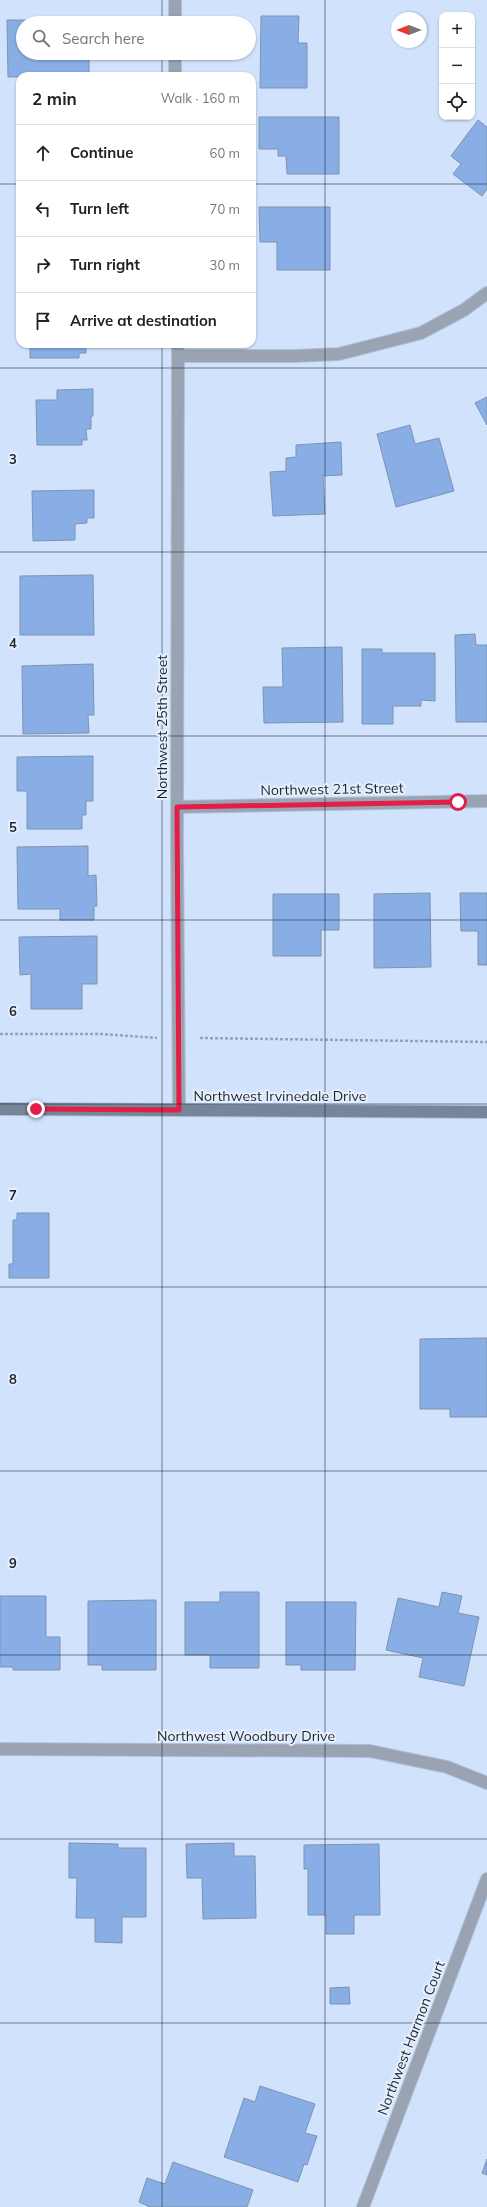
<!DOCTYPE html>
<html lang="en">
<head>
<meta charset="utf-8">
<style>
  :root { --surface:#fff; --page:#f2f2f2; --text:#222; --muted:#767676; --line:#e0e0e0 }
  body { margin:0; font-family:Mulish,sans-serif; background:var(--page); color:var(--text) }
  .controls { position:absolute; right:12px; top:12px; display:grid; overflow:hidden; border-radius:8px; box-shadow:0 1px 3px #0004 }
  .controls button { width:36px; height:36px; display:grid; place-items:center; padding:0; border:0; border-bottom:1px solid var(--line); background:var(--surface); color:var(--text); font:20px sans-serif }
  .compass { position:absolute; left:391px; top:12px; width:36px; height:36px; border-radius:50%; background:var(--surface); box-shadow:0 1px 3px #0004; rotate:270deg }
  .stop { position:absolute; width:12px; height:12px; margin:-9px; border:3px solid #e11d48; border-radius:50%; background:#fff }
  .stop.end { background:#e11d48; border-color:#fff; box-shadow:0 1px 4px #0008 }
  .list { margin:0; padding:0; list-style:none }
  h2 { display:flex; justify-content:space-between; align-items:center; height:52px; margin:0; padding:0 16px; font-size:17px }
  h2 small { font-size:13px; font-weight:400; color:var(--muted) }
  .list li { display:grid; grid-template-columns:26px 1fr auto; gap:12px; align-items:center; box-sizing:border-box; height:56px; padding:0 16px; border-top:1px solid var(--line) }
  .list b { display:block; font-size:15px; white-space:nowrap }
  .list em { font-size:13px; font-style:normal; color:var(--muted) }
  .icon { flex:none; width:22px; height:22px; fill:none; stroke:currentColor; stroke-width:2; stroke-linecap:round; stroke-linejoin:round }
  .map { position:relative; flex:none; width:487px; height:2207px; overflow:hidden }
  .search { position:absolute; background:var(--surface); box-shadow:0 1px 3px #0004; left:16px; top:16px; width:240px; height:44px; display:flex; align-items:center; gap:10px; box-sizing:border-box; padding:0 14px; border-radius:22px; color:var(--muted); font-size:15px }
  .panel { position:absolute; background:var(--surface); box-shadow:0 1px 3px #0004; left:16px; top:72px; width:240px; height:276px; border-radius:12px }
  .map>svg:first-child { display:block }
</style>
</head>
<body>
<div class="map">
<svg width="487" height="2207" viewBox="0 0 487 2207">
  <rect width="100%" height="100%" fill="#d1e3fc"/>
  <!-- building -->
  <path fill="#88aee5" stroke="#7f93b0" d="M261,16H299L298,43H307V88H260Z
    M7,20H62V23H23V53H89V76L8,77Z
    M259,117H339V174H287L286,156H278V149H259Z
    M478,120L487,127V189L482,196L453,174L461,164L451,156Z
    M259,207H330V270H277V242H260Z
    M30,344H86V353H79V358H30Z
    M93,389V416H91V429H86L87,440H82V445H37L36,400H57V390Z
    M487,397V425L475,403Z
    M410,425L415,444L439,438L454,491L396,507L377,434Z
    M341,442L342,475L323,476L325,514L273,516L270,472L286,471V458L296,457V445Z
    M94,490V518H87V523L75,524V540L33,541L32,491Z
    M93,575L94,635H20V576Z
    M475,634L476,645H487V722H456L455,635Z
    M342,647L343,722L264,723L263,687H283L282,648Z
    M362,649H382V653H435V701L421,700V706H393V724H362Z
    M93,664L94,715H88L89,733L23,734L22,666Z
    M93,756V801H86V815H82V829H27V791H17V757Z
    M88,846V876L96,875L97,906H94V920H60V909H18L17,847Z
    M430,893L431,967L374,968V894Z
    M460,893H487V965H478V931H461Z
    M273,894H339V930H321V956H273Z
    M97,936V984H82V1009H31V974L20,975L19,937Z
    M17,1213H49V1278H9V1264H13V1220H17Z
    M487,1338V1417H450V1409H420V1339Z
    M220,1592H259V1668H210V1655H185V1602H220Z
    M442,1592L462,1596L458,1613L479,1617L464,1686L419,1677L423,1658L386,1650L398,1598L439,1607Z
    M0,1596H46V1637H60V1670H13V1667H0Z
    M156,1600V1670H102V1665H88V1601Z
    M286,1602H356L355,1670H301V1665H286Z
    M69,1843L118,1844V1848H146V1917H122V1943L95,1942V1918H76L77,1878H69Z
    M234,1843V1856H255L256,1918L203,1919L202,1878H187L186,1844Z
    M379,1844L380,1915H354V1934H326V1915H308V1869H304V1845Z
    M349,1987L350,2004H330V1988Z
    M260,2086L315,2104L305,2133L317,2136L307,2165L304,2164L298,2182L224,2157L244,2098L255,2102Z
    M487,2159V2175L482,2173Z
    M173,2162L253,2190L247,2207H150L139,2202L147,2178L165,2184Z"/>
  <g fill="none" stroke-linecap="round" stroke-linejoin="round">
    <!-- street casing -->
    <g stroke="#b0c1d7" stroke-width="14">
      <path id="street" d="M175,0V23
        M175,53V76
        M178,344L177,842L179,1110
        M178,356H295L339,354L421,333L464,310L487,293
        M177,807L487,801
        M0,1749L370,1751L447,1767L487,1783
        M363,2207L487,1879"/>
    </g>
    <!-- secondary casing -->
    <g stroke="#b0c1d7" stroke-width="14">
      <path id="secondary" d="M0,1109L487,1112"/>
    </g>
    <!-- path -->
    <path stroke="#95a4b8" stroke-width="2.5" stroke-dasharray="3 2" stroke-linecap="butt" d="M0,1034H102L157,1038
      M200,1038L487,1042"/>
    <!-- street -->
    <use href="#street" stroke="#9aa3b1" stroke-width="12"/>
    <!-- secondary -->
    <use href="#secondary" stroke="#778598" stroke-width="12"/>
  </g>
  <g fill="none" stroke-linecap="round" stroke-linejoin="round">
    <!-- route -->
    <path stroke="#e11d48" stroke-width="5" d="M36,1109L179,1110L177,807L458,802"/>
  </g>
  <!-- grid -->
  <path fill="none" stroke="#1c242f" stroke-width="1" stroke-opacity="0.55" d="M162,0V23M325,0V2207M162,53V76M0,184H20M252,184H487M162,344V2207M0,368H487M0,552H487M0,736H487M0,920H487M0,1104H487M0,1287H487M0,1471H487M0,1655H487M0,1839H487M0,2023H487"/>
  <g text-anchor="middle" dominant-baseline="central" stroke-width="4" stroke-linejoin="round" paint-order="stroke">
    <!-- street labels -->
    <g font-size="14" fill="#1c242f" stroke="#e6effc">
      <text transform="translate(162 727) rotate(-90)">Northwest 25th Street</text>
      <text transform="translate(332 789) rotate(-1)">Northwest 21st Street</text>
      <text x="280" y="1096">Northwest Irvinedale Drive</text>
      <text x="246" y="1736">Northwest Woodbury Drive</text>
      <text transform="translate(411 2038) rotate(-69)">Northwest Harmon Court</text>
    </g>
  </g>
  <g font-size="13" text-anchor="middle" font-weight="bold" fill="#1c242f" stroke="#e6effc" stroke-width="4" stroke-linejoin="round" paint-order="stroke">
    <text x="13" y="464">3</text>
    <text x="13" y="648">4</text>
    <text x="13" y="832">5</text>
    <text x="13" y="1016">6</text>
    <text x="13" y="1200">7</text>
    <text x="13" y="1384">8</text>
    <text x="13" y="1568">9</text>
  </g>
</svg>
<div class="controls">
<button>+</button>
<button>−</button>
<button><svg class="icon" aria-label="locate" viewBox="0 0 24 24"><circle cx="12" cy="12" r="6"/><path d="M12 2v4M12 18v4M2 12h4M18 12h4"/></svg></button>
</div>
<svg class="compass" viewBox="-18 -18 36 36"><path d="M0-13l5 13h-10z" fill="#e53935"/><path d="M0 13l5-13h-10z" fill="#767676"/></svg>
<div class="stop" style="left:458px;top:802px"></div>
<div class="stop end" style="left:36px;top:1109px"></div>
<div class="search"><svg class="icon" aria-label="search" viewBox="0 0 24 24"><circle cx="10" cy="10" r="6"/><path d="M15 15l6 6"/></svg>Search here</div>
<section class="panel">
<h2>2 min<small>Walk · 160 m</small></h2>
<ul class="list">
<li><svg class="icon" aria-label="ahead" viewBox="0 0 24 24"><path d="M12 20V5M6 11l6-6 6 6"/></svg><div><b>Continue</b></div><em>60 m</em></li>
<li><svg class="icon" aria-label="left" viewBox="0 0 24 24"><path d="M17 20v-9H6M10 6l-5 5 5 5"/></svg><div><b>Turn left</b></div><em>70 m</em></li>
<li><svg class="icon" aria-label="right" viewBox="0 0 24 24"><path d="M7 20v-9h11M14 6l5 5-5 5"/></svg><div><b>Turn right</b></div><em>30 m</em></li>
<li><svg class="icon" aria-label="arrive" viewBox="0 0 24 24"><path d="M6 21V4h12l-3 4 3 4H6"/></svg><div><b>Arrive at destination</b></div></li>
</ul>
</section>
</div>
</body>
</html>
